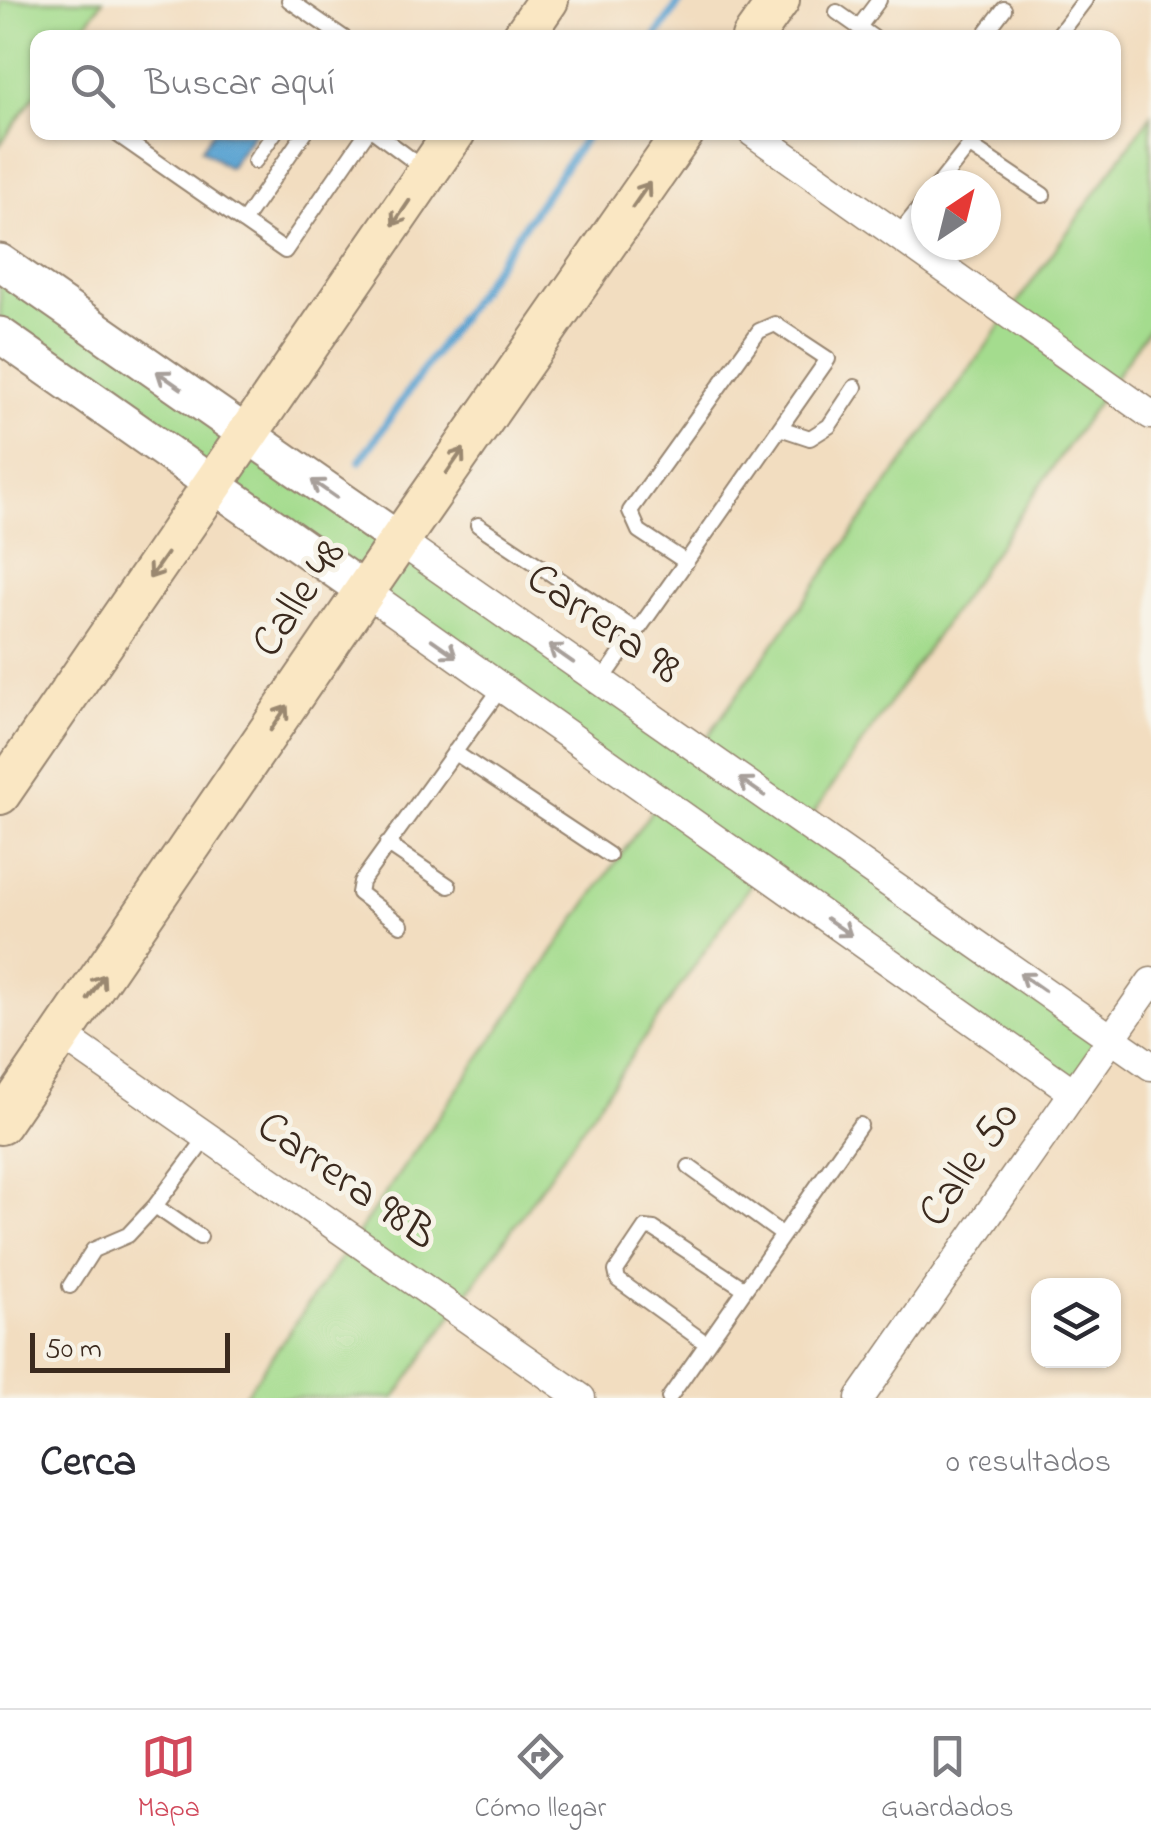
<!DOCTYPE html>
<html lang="es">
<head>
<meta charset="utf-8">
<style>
  :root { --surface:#fff; --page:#f2f2f3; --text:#2b2b33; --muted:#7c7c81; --line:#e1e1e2; --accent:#d1495b }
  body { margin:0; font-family:"Indie Flower",sans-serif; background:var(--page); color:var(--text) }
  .controls { position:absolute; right:30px; bottom:30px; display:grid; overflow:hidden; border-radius:20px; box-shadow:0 2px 8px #0004 }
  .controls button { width:90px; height:90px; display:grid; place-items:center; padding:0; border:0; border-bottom:2px solid var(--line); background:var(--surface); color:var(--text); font:50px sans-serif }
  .compass { position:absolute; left:911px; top:170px; width:90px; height:90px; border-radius:50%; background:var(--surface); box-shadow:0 2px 8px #0004; rotate:35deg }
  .scale { position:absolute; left:30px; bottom:25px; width:200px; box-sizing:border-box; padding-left:10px; border:5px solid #3b2a1e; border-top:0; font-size:28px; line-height:35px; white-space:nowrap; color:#3b2a1e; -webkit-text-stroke:8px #f7f3e8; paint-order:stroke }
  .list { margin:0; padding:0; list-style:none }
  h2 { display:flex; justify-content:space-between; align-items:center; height:130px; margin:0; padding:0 40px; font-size:42px }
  h2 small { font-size:32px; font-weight:400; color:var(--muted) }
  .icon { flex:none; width:55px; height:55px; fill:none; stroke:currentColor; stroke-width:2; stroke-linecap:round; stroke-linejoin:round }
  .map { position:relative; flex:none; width:1151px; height:1398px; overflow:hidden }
  .search { position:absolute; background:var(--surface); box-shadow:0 2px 8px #0004; left:30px; right:30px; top:30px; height:110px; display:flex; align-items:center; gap:25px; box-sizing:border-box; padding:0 35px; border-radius:20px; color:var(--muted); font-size:38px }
  .sheet { height:310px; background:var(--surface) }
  nav { display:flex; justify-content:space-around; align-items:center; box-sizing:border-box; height:140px; border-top:2px solid var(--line); background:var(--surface); font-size:28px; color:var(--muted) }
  nav a { display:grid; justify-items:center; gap:5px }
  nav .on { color:var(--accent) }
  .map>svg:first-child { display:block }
</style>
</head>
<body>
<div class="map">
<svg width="1151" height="1398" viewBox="0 0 1151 1398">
  <rect width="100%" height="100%" fill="#f7f3e8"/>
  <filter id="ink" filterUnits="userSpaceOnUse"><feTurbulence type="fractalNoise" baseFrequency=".01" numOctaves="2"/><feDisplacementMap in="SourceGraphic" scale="20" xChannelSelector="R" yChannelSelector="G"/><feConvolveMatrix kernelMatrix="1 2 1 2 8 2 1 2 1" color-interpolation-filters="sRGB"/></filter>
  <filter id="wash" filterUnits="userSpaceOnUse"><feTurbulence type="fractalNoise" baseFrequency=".0048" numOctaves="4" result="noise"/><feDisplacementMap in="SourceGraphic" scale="40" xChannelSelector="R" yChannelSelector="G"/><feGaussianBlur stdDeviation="2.25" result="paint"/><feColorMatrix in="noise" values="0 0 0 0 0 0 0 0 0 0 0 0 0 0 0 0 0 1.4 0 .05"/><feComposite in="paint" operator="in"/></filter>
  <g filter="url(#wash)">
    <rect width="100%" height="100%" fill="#f2ddc0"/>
    <!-- green -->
    <path fill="#a4dc8e" stroke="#708356" stroke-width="2.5" d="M0,0H103L77,37L38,38L37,92L0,145Z
      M1151,115V325L806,824L1112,1038L1073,1092L760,871L395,1398H243L659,800L0,335V262L698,750Z"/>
    <!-- water -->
    <path fill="#5aa3d1" stroke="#4a6678" stroke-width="2.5" d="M213,132H254V133L229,168L201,149Z"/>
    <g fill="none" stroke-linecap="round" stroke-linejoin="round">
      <!-- stream -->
      <path stroke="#5aa3d1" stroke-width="8" d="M655,38L681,0
        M360,461L589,132"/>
    </g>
  </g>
  <g filter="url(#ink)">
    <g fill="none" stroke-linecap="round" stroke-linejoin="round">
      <!-- service casing -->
      <g stroke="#96846f" stroke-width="18">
        <path id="service" d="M289,0L344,38
          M837,12L874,38
          M859,27L879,0
          M982,38L1004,9
          M1056,38L1085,0
          M114,132L285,251L367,132
          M375,132L427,171
          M970,146L1043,195
          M255,161L275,132
          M938,185L980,132
          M243,222L305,132
          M897,236L926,200
          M780,428L810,438L829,426L855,387
          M478,525L637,631
          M601,682L686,562L828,359L775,324L759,331L630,511L639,531L686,562
          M454,752L609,855
          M387,844L449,886
          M401,925L359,893L361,882L501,688
          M689,1167L783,1235
          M155,1206L200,1237
          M70,1286L93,1250L128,1235L155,1206L207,1137
          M707,1344L618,1280L616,1271L645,1228L654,1229L745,1289
          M669,1398L860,1125"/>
      </g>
      <!-- minor casing -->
      <g stroke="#96846f" stroke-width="31">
        <path id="minor" d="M752,132L1151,415
          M400,541L1151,1066
          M365,591L1073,1092
          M63,1036L581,1398
          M860,1398L1151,982"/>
      </g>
      <!-- tertiary casing -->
      <g stroke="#96846f" stroke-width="39">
        <path id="tertiary" d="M0,262L400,541
          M0,335L365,591"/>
      </g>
      <!-- secondary casing -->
      <g stroke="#96846f" stroke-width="44">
        <path id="secondary" d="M522,38L548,0
          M752,38L779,0
          M0,794L455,132
          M0,1124L412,522L684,132"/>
      </g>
      <!-- service -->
      <use href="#service" stroke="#fff" stroke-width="14"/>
      <!-- minor -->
      <use href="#minor" stroke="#fff" stroke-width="28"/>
      <!-- tertiary -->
      <use href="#tertiary" stroke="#fff" stroke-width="35"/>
      <!-- secondary -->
      <use href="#secondary" stroke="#fae7c3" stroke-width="40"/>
    </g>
    <!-- one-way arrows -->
    <defs><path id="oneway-shaft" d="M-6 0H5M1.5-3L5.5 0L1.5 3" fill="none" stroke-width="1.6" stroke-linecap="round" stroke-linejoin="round" transform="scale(2.5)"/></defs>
    <g stroke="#9a8870">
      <use href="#oneway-shaft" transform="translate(641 195) rotate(-55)"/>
      <use href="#oneway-shaft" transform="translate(401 213) rotate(124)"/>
      <use href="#oneway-shaft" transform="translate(455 461) rotate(-55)"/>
      <use href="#oneway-shaft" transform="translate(158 566) rotate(125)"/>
      <use href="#oneway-shaft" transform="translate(279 718) rotate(-56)"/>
      <use href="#oneway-shaft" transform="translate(96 987) rotate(-56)"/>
    </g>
    <g stroke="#a79f9a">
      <use href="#oneway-shaft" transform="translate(169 380) rotate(-145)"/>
      <use href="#oneway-shaft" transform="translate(324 489) rotate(-145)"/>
      <use href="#oneway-shaft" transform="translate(444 648) rotate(35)"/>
      <use href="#oneway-shaft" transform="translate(561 654) rotate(-145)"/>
      <use href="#oneway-shaft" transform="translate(752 787) rotate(-145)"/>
      <use href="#oneway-shaft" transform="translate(839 927) rotate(35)"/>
      <use href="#oneway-shaft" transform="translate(1032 982) rotate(-145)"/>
    </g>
  </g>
  <g text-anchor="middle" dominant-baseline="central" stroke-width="10" stroke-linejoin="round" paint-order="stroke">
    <!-- street labels -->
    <g font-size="45" fill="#3b2a1e" stroke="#f7f3e8">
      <text transform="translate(300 599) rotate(-56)">Calle 48</text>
      <text transform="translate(603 625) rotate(35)">Carrera 98</text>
      <text transform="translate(970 1165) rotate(-55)">Calle 50</text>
      <text transform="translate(346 1182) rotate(35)">Carrera 98B</text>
    </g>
  </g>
</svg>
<div class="controls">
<button><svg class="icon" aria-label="layers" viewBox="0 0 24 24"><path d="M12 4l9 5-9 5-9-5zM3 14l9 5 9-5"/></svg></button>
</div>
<svg class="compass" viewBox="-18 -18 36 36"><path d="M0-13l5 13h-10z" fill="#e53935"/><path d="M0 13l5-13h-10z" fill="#7c7c81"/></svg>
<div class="scale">50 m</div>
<div class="search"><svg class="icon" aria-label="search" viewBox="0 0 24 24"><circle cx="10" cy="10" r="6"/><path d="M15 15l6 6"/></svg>Buscar aquí</div>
</div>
<section class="sheet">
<h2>Cerca<small>0 resultados</small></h2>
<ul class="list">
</ul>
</section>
<nav>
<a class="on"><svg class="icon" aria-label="map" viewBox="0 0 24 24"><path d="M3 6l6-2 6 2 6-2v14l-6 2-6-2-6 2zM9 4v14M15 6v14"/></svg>Mapa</a>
<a><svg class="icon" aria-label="directions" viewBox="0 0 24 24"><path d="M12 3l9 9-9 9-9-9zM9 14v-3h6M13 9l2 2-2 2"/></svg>Cómo llegar</a>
<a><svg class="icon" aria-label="saved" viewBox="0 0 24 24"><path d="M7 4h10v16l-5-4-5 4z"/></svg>Guardados</a>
</nav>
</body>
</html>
